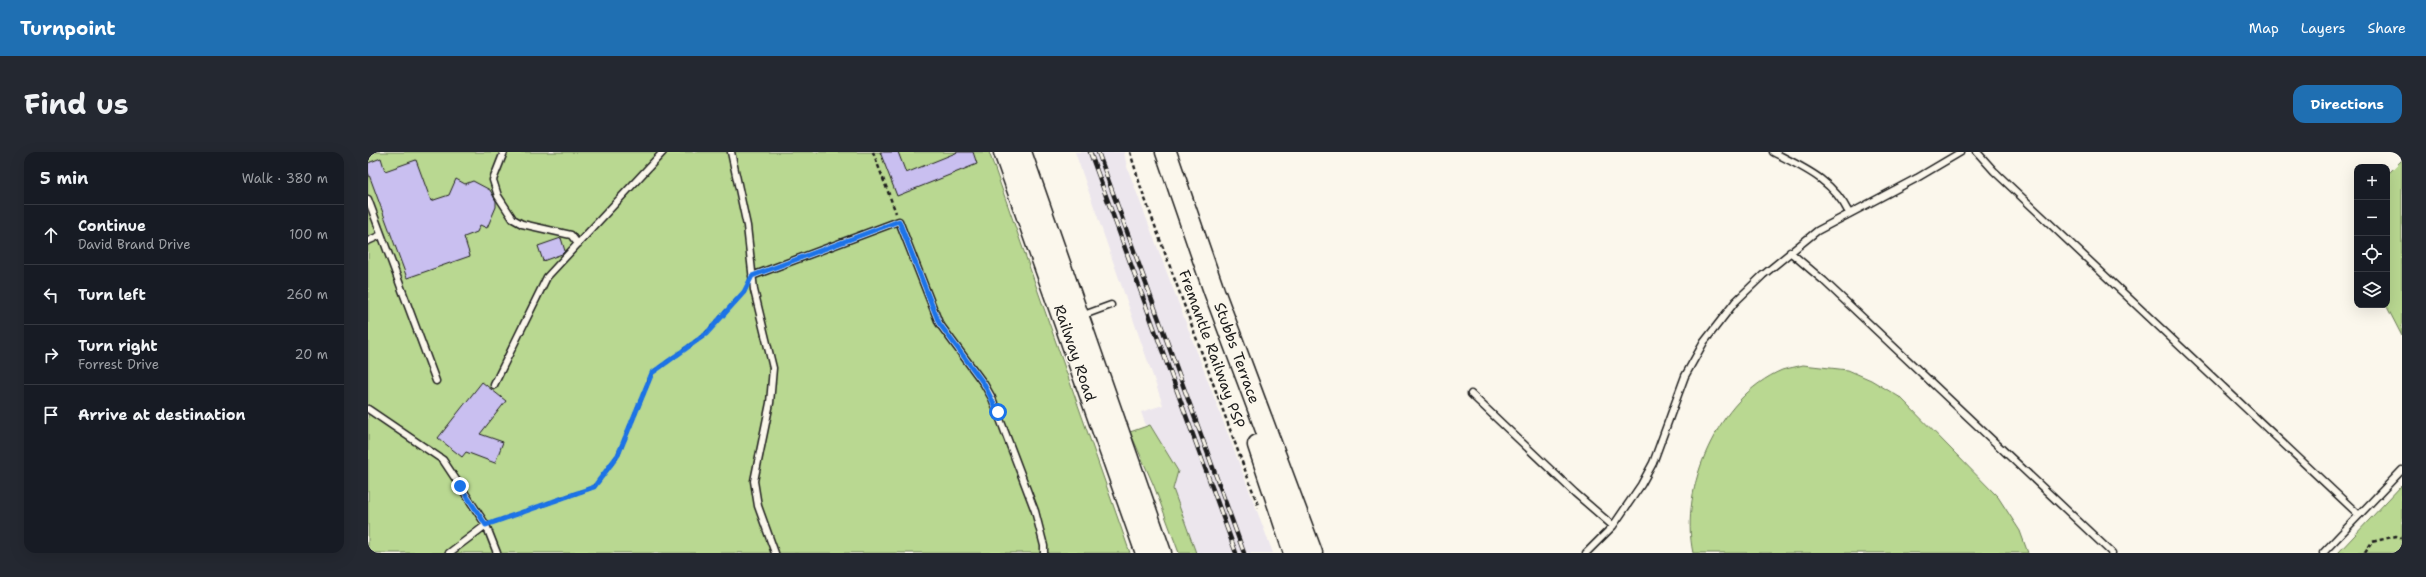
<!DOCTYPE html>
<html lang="en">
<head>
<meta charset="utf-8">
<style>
  :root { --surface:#171b24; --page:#242831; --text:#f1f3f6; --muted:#9ea1a6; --line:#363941; --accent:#1f6fb2 }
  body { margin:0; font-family:"Shantell Sans",sans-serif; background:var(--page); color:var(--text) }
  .controls { position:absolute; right:12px; top:12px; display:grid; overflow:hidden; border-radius:8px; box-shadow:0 4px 16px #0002 }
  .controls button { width:36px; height:36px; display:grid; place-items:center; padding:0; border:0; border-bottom:1px solid var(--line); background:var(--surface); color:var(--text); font:20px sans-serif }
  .stop { position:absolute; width:12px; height:12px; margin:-9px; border:3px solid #1a73e8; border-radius:50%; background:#fff }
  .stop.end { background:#1a73e8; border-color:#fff; box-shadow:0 1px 4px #0008 }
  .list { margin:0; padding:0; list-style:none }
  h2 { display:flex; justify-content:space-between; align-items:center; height:52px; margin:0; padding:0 16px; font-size:17px }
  h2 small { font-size:13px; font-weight:400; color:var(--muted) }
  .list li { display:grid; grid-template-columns:26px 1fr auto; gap:12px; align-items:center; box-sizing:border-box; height:60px; padding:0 16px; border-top:1px solid var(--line) }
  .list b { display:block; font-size:15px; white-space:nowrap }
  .list p { margin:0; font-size:13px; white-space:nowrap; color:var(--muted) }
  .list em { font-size:13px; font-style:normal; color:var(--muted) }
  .icon { flex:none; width:22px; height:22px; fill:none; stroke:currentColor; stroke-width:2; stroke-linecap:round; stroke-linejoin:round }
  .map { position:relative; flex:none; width:2034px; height:401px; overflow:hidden; border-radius:12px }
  header { display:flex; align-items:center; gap:24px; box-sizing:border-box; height:56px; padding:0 20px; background:var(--accent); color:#fff }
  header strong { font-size:19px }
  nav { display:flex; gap:22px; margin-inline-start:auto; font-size:14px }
  .intro { display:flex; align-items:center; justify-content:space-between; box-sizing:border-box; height:96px; padding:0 24px }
  h1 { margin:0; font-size:28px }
  .button { padding:10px 18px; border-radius:12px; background:var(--accent); color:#fff; font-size:14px; font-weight:700 }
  main { display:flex; gap:24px; padding:0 24px }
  aside { flex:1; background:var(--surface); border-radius:12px; box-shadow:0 4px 16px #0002 }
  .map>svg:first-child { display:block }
</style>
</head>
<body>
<header>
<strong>Turnpoint</strong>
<nav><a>Map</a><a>Layers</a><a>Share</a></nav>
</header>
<div class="intro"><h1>Find us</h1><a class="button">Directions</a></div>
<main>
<aside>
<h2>5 min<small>Walk · 380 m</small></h2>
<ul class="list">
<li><svg class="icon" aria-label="ahead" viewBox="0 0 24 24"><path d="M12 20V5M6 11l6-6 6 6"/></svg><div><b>Continue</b><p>David Brand Drive</p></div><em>100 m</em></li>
<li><svg class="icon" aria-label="left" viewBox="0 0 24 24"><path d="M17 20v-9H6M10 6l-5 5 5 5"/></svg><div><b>Turn left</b></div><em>260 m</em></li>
<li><svg class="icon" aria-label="right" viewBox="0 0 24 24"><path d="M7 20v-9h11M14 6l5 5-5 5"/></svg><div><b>Turn right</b><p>Forrest Drive</p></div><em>20 m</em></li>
<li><svg class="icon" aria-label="arrive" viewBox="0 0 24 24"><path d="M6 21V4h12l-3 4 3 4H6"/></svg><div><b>Arrive at destination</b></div></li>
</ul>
</aside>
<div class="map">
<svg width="2034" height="401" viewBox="0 0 2034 401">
  <rect width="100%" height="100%" fill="#fbf7ec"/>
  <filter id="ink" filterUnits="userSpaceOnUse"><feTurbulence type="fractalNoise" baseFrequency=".025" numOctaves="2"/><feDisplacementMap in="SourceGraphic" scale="8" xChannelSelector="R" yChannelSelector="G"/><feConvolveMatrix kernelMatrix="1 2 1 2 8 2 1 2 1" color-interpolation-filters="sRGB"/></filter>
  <g filter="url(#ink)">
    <!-- built -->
    <path fill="#ece6ed" d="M707,0H756L759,15L905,401H824L773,260L795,253Z"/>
    <!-- green -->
    <path fill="#b9d891" stroke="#6a7a56" d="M0,0H621L762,401H0Z
      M2034,8V184L2018,153L2019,23Z
      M1435,213L1480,218L1503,228L1533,246L1630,345L1652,379L1660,401H1325C1311,336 1350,245 1414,218C1420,216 1428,215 1435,213Z
      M782,273L810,319L805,337L828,401H811L786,334L762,280Z
      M2034,333V401H1970Z"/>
    <!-- building -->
    <path fill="#c9bff0" stroke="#1c1c1c" d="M512,0H530L538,21L590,0H605L609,12L529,44Z
      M13,6L17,19L48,8L63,49L81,43L88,27L97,32L105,29L122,38L128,49V55L119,76L112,73L109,80L96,85L102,104L39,126L0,20V11Z
      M193,86L197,99L194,102L175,109L170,94Z
      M114,230L138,249L112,282L135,290L127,311L98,300L94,305L70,286Z"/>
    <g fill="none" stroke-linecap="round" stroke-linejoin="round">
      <!-- lane casing -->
      <g stroke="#1c1c1c" stroke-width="9">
        <path id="lane" d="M136,0L125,28L130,44L145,67L154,72L203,83L210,92
          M363,0L379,74L386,138L405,216L402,251L386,329L390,354L407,401
          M1405,0C1436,16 1465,28 1481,61
          M1609,0L1626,19L1991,363
          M0,47L68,229
          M0,89L13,83
          M1422,100L1456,129L1744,401
          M384,124L531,69L571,171L616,232L624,246L667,359L676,394V401
          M713,164L743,153
          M126,233L179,125L295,0
          M1103,242L1207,341L1245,374
          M0,257L75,308L118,373L129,401
          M81,401L118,373
          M1218,401L1245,374L1273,333L1285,311L1317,224L1336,190L1367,150L1395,123L1449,79L1549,26L1593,0
          M1955,401L2034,318"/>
      </g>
      <!-- primary casing -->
      <g stroke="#1c1c1c" stroke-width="23">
        <path id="primary" d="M636,0L778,401
          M653,0L793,401
          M798,0L846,139L944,401
          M890,293L926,401"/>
      </g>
      <!-- path -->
      <path stroke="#1c1c1c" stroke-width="2.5" stroke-dasharray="4 3" stroke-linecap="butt" d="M505,0L528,61
        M762,0L773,36L891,356
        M126,370L226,335L250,303L284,221L337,182L377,139
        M1997,401L2004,390L2028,384L2034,386"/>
      <!-- lane -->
      <use href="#lane" stroke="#fbf7ec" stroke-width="6"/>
      <!-- primary -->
      <use href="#primary" stroke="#fbf7ec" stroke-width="20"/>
      <!-- rail casing -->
      <g stroke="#1c1c1c" stroke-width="4.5">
        <path id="rail" d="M722,0L868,401
          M730,0L876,401"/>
      </g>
      <!-- rail -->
      <use href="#rail" stroke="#fbf7ec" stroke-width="3" stroke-dasharray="9" stroke-linecap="butt"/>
    </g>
  </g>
  <g fill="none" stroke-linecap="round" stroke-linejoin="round" filter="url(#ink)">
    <!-- route -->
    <path stroke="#1a73e8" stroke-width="5" d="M92,334L118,373L226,335L250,303L284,221L338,182L376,140L384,124L531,69L571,171L616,232L630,260"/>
  </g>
  <g text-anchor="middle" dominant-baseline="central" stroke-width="3" stroke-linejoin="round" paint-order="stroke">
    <!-- street labels -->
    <g font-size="15" fill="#1c1c1c" stroke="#fbf7ec">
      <text transform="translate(844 197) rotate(70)">Fremantle Railway PSP</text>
      <text transform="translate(707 201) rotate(71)">Railway Road</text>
      <text transform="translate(869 201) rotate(70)">Stubbs Terrace</text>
    </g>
  </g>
</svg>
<div class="controls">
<button>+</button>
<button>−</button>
<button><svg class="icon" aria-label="locate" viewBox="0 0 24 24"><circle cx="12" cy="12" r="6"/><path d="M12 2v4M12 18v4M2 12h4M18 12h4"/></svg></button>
<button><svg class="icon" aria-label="layers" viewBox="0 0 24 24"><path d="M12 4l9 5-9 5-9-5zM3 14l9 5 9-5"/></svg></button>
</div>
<div class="stop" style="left:630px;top:260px"></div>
<div class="stop end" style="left:92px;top:334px"></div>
</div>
</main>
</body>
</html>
